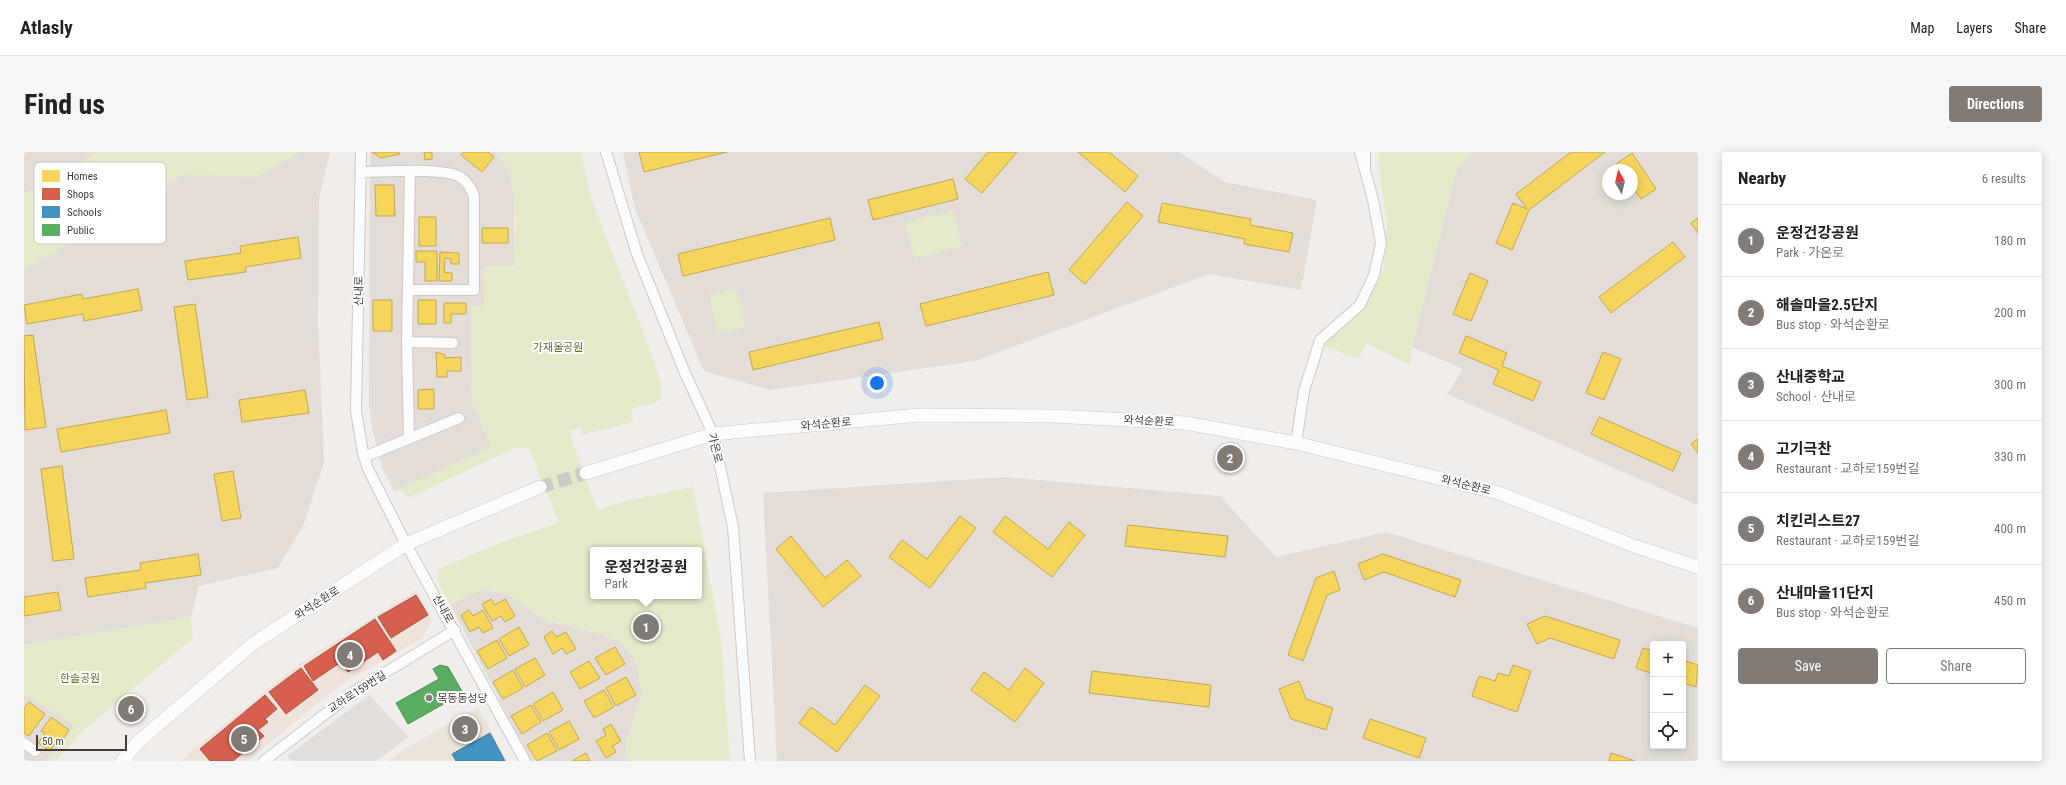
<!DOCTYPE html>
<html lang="en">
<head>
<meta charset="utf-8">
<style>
  :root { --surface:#fff; --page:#f6f6f6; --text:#202124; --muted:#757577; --line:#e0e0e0; --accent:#827a75 }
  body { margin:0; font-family:"Roboto Condensed","Noto Sans KR",sans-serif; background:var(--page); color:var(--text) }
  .controls { position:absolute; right:12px; bottom:12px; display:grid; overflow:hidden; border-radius:4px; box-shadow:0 2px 10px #0003 }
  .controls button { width:36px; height:36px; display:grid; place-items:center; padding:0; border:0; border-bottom:1px solid var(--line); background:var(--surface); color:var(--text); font:20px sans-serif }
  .compass { position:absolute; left:1578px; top:12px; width:36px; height:36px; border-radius:50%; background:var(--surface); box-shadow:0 2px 10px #0003; rotate:352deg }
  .scale { position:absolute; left:12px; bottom:10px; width:91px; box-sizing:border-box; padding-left:4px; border:2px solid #463c36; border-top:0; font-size:11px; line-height:14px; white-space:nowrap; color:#463c36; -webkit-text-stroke:3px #fff; paint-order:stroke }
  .you { position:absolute; left:853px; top:231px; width:14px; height:14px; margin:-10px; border:3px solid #fff; border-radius:50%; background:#1a73e8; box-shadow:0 0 0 6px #1a73e833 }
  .badge { display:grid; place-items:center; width:26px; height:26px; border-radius:50%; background:var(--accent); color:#fff; font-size:13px; font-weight:700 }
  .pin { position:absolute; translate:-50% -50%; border:2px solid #fff; box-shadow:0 1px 4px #0006 }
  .popup { position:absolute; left:566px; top:395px; width:112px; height:52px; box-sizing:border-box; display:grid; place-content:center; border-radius:4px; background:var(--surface); filter:drop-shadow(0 1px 3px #0005); font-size:13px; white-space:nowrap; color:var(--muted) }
  .popup b { font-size:15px; color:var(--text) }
  .popup::after { content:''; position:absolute; left:50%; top:100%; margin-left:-8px; border:8px solid transparent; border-top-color:var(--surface) }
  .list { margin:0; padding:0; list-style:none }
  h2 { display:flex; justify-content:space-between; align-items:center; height:52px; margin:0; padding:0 16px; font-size:17px }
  h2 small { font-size:13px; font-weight:400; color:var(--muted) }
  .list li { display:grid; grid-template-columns:26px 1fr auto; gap:12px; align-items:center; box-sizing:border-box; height:72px; padding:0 16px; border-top:1px solid var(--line) }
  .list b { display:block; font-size:15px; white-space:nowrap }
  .list p { margin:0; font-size:13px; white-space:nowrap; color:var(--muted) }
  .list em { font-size:13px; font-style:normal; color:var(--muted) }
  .actions { display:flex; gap:8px; padding:12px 16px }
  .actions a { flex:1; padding:9px 0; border:1px solid var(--accent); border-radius:4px; text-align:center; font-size:14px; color:var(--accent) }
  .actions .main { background:var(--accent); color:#fff }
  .icon { flex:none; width:22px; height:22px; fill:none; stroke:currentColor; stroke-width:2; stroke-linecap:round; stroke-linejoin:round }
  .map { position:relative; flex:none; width:1674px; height:609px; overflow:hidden; border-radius:4px }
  header { display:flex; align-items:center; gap:24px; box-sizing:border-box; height:56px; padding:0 20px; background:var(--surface); border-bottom:1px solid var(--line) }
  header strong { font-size:19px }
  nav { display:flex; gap:22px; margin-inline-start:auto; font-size:14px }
  .intro { display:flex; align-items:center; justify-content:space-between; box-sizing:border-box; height:96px; padding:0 24px }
  h1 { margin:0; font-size:28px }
  .button { padding:10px 18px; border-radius:4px; background:var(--accent); color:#fff; font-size:14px; font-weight:700 }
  main { display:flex; gap:24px; padding:0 24px }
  aside { flex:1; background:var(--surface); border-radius:4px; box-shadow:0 2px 10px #0003 }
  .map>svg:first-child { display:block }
</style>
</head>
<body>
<header>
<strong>Atlasly</strong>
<nav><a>Map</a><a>Layers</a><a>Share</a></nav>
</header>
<div class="intro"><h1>Find us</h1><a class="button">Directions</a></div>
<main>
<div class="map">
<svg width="1674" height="609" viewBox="0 0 1674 609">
  <rect width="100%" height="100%" fill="#f0edea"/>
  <!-- residential -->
  <path fill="#e4ddd7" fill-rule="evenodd" d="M0,0H74L11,38L0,41Z
    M277,0H306L295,46L294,170L300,310L280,372L254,416L175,434L167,465L0,493V118L160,22L231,25Z
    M346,0H473L483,14L488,30L490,47V114L460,154L447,155L448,249L468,296L370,339L358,316L348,275L345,253Z
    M599,0H1155L1201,30L1293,48L1277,138L1185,122L951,209L746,238L680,219L611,57Z
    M1449,0H1674V353L1423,242L1439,217L1388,195L1433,15ZM1584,18H1608V42H1584Z
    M980,325L1196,344L1252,405L1362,380L1674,476V609H753L739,341ZM1629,492H1659V594H1629Z
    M460,437L487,444L518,467L580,483L598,491L612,508L618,540L601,595L605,609H507L426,452Z
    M0,542L52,574L23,609H0Z"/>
  <!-- commercial -->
  <path fill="#efe2da" d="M392,438L408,467L399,486L316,533L224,609H157L173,594L276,511Z"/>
  <!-- education -->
  <path fill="#ebe2d9" d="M454,555L483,609H365L376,600Z"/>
  <!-- green -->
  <path fill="#e4e9ca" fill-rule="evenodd" d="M74,0H277L231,25L160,22L0,118V41L11,38Z
    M473,0H557L567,46L618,177L637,231L638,245L631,251L608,256L609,270L557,283L558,275L545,279L573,358L602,349L669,335L697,488L706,609H605L601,595L618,540L612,508L598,491L580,483L518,467L487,444L460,437L426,452L413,428L414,417L476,391L535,371L504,295L488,297L385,346L379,339H370L468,295L448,249L447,154H460L459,114H490C490,81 498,25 473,0ZM569,398H675V444H569Z
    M1354,0H1449L1433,15L1388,195L1386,213L1342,191L1335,207L1300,194L1349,138L1360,116L1363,73L1355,16Z
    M929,59L938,94L890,106L881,71Z
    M712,137L722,175L694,182L685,143Z
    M167,465L169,486L59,579L32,609H23L52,574L0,542V493Z"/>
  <!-- parking -->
  <path fill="#e2dedb" d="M345,543L385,585L352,609H267L263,604Z"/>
  <!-- homes -->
  <path fill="#f6d55c" stroke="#c1a751" d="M348,0H375L376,2L357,6Z
    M400,0H408V7L401,8Z
    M439,0H464L470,5L458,20L437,3Z
    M615,0H703L620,20Z
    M964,0H993L958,41L941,27Z
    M1054,0H1085L1114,24L1101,40Z
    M1547,0H1581L1505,58L1488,98L1472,91L1489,51L1503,57L1492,42Z
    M1608,1L1632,37L1617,47L1608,35V18H1596L1592,12Z
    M929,27L934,47L849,68L844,48Z
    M351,33H370L371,64H352Z
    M1103,50L1119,64L1061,132L1045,118Z
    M1138,51L1227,67L1226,73L1269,81L1265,100L1220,92L1221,87L1134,70Z
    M395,65H412V94H395Z
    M806,66L811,88L659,124L654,102Z
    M1674,66V81L1667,71Z
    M458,76H484V91H458Z
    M274,85L277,106L221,115L222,120L164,128L161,109L217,101L216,94Z
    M1649,90L1661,105L1587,161L1575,145Z
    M392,99H413V129H401V110H392Z
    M416,100L435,101V112H427V107L421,106L420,120L428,121V129H415Z
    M1024,120L1030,143L902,174L896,152Z
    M1446,121L1464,129L1447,169L1429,162Z
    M114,137L118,158L60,169L59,162L3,172L0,153L58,142L59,147Z
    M349,148H368V179H349Z
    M394,148H412V172H394Z
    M420,151H442V162H427V171H420Z
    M171,152L184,245L163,248L150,155Z
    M855,170L859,187L729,218L725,200Z
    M9,183L22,275L1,278L0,184Z
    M1442,184L1483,201L1478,214L1517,230L1509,249L1469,232L1475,218L1435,201Z
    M412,200L421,203V206L437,205V219H423V225H413Z
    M1579,200L1597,207L1580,248L1562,241Z
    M410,237V257H394V238Z
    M281,238L285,261L218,270L215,248Z
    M142,258L146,281L37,300L33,277Z
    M1575,265L1657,301L1649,319L1567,282Z
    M1674,287V301L1667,292Z
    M38,314L50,407L29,409L17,317Z
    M209,319L217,366L198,369L190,322Z
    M936,364L952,376L906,436L865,405L878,388L903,407Z
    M981,364L1024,397L1045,370L1061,383L1028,425L969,380Z
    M1104,373L1204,384L1201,405L1101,394Z
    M767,384L801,426L823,408L837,424L799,455L752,397Z
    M174,402L177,423L121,431L122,436L64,445L61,426L117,418L116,411Z
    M1359,402L1437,428L1431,445L1360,420L1340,428L1334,412Z
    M1310,419L1316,438L1303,443L1279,509L1264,503L1292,426Z
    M34,440L37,458L0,464V445Z
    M467,447L471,453L481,447L491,464L481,470L477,464L468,469L458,452Z
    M445,458L449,464L459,458L469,476L459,481L455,475L446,480L437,463Z
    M1521,464L1596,488L1590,507L1526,486L1513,492L1503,472Z
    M495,475L505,493L485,504L475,487Z
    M528,479L532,485L542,480L552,497L542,502L538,496L529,502L520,485Z
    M473,488L483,506L464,517L453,499Z
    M591,495L601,512L582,523L571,506Z
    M1619,496L1629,499V522L1612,516Z
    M511,506L521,523L501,535L491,517Z
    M1659,508L1674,513L1672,535L1659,531Z
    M565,509L576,526L556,537L546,520Z
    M1489,513L1507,519L1493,560L1448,544L1455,524L1471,529L1474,521L1485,524Z
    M1001,516L1020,531L991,570L947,538L960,520L985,538Z
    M489,518L499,536L479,547L469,530Z
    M1068,519L1187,533L1185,555L1065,541Z
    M602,525L612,543L592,554L582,536Z
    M1275,529L1282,547L1309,556L1302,578L1267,567L1255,537Z
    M841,533L856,544L813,600L775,571L787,555L811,573Z
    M580,538L590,555L570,566L560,549Z
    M529,540L539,558L519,569L509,552Z
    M5,550L21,562L5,584L0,581V556Z
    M507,553L517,570L498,582L487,564Z
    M27,565L45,578L36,592L32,590L26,599L14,591L21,581L17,579Z
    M1346,567L1402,586L1395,606L1339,586Z
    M545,569L555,587L535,598L525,580Z
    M587,572L597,589L588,594L592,600L582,606L572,589L582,583L579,577Z
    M523,581L533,599L513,609L503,593Z
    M562,601L566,609H548Z
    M1587,601L1611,609H1585Z"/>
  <!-- shops -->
  <path fill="#d6604d" stroke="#ab5546" d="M392,443L404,463L367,486L354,465Z
    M351,467L372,499L359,508L354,500L324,520L317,510L289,529L280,514Z
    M277,516L294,538L262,562L245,540Z
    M241,543L253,557L241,567L244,570L234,578L240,584L209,609H186L176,597Z"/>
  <!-- schools -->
  <path fill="#4393c3" stroke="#447999" d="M466,581L481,609H432L428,602Z"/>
  <!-- public -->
  <path fill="#5aae61" stroke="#548c54" d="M416,513L424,515L439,541L384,572L372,551L415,527L409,517Z"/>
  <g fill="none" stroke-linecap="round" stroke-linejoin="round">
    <!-- tertiary-tunnel -->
    <path stroke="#cecac6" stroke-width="13" stroke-dasharray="13 6" stroke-linecap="butt" d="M516,335L562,321"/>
    <!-- minor casing -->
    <g stroke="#ccc9c6" stroke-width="12">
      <path id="minor" d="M337,0L332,259L339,301L344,317L382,392L501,609
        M582,0L613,102L661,221L689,282L709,375L726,609
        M1336,0L1341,18V0
        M337,20C359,20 419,15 436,25C444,30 447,36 450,44V138H384
        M383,190L429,191
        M385,287L383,190L386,20
        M1272,291L1280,239L1296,188L1336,153L1350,123L1357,91L1349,48L1341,18
        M340,305L435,266
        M0,591L11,599
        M240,609L331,539L431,478"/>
    </g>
    <!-- tertiary casing -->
    <g stroke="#ccc9c6" stroke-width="14">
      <path id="tertiary" d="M562,321L689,282L896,263L1029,264L1161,271L1272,291L1475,341L1610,394L1674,415
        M98,609L114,590L230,491L382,392L516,335"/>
    </g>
    <!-- minor -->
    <use href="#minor" stroke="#fdfcfc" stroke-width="10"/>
    <!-- tertiary -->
    <use href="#tertiary" stroke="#fdfcfc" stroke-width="13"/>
  </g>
  <!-- markers -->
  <circle fill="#827a75" stroke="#fff" stroke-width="1.5" cx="405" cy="546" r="4"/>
  <g text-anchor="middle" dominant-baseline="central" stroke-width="4" stroke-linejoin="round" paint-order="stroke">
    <!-- street labels -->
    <g font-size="11" fill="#463c36" stroke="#fff">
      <text transform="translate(335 139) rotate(-89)">산내로</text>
      <text transform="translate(1125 269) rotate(3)">와석순환로</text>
      <text transform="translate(802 272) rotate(-5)">와석순환로</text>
      <text transform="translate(691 296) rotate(76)">가온로</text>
      <text transform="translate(1442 333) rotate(14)">와석순환로</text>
      <text transform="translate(293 451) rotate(-33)">와석순환로</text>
      <text transform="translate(419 457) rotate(61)">산내로</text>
      <text transform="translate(333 540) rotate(-33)">교하로159번길</text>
    </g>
    <!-- park labels -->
    <g font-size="11" fill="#57762a" stroke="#fff">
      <text x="534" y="195">가재울공원</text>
      <text x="56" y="526">한솔공원</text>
    </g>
    <!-- poi labels -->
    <g font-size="11" fill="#463c36" stroke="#fff" text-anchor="start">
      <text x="413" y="546">목동동성당</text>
    </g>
  </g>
  <!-- legend -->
  <rect x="10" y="10" width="132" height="82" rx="6" fill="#fff" stroke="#c8c4c3" stroke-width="1"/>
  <rect x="18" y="18" width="18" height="12" fill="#f6d55c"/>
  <rect x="18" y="36" width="18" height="12" fill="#d6604d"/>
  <rect x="18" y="54" width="18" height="12" fill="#4393c3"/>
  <rect x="18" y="72" width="18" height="12" fill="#5aae61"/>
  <g font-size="11" fill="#463c36">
    <text x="43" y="28">Homes</text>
    <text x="43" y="46">Shops</text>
    <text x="43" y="64">Schools</text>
    <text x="43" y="82">Public</text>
  </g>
</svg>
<div class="controls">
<button>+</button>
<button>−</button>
<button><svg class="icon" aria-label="locate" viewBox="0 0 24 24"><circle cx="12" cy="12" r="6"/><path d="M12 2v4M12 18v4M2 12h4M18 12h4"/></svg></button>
</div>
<svg class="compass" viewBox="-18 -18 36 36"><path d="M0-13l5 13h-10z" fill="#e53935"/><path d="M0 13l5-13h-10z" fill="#757577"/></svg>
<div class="scale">50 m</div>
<div class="you"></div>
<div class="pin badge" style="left:622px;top:475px">1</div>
<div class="popup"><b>운정건강공원</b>Park</div>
<div class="pin badge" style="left:1206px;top:306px">2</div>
<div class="pin badge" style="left:441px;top:577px">3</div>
<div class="pin badge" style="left:326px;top:503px">4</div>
<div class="pin badge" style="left:220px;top:587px">5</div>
<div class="pin badge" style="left:107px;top:557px">6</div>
</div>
<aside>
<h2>Nearby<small>6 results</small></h2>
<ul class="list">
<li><span class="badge">1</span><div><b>운정건강공원</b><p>Park · 가온로</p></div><em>180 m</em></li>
<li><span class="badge">2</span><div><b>해솔마을2.5단지</b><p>Bus stop · 와석순환로</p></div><em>200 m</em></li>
<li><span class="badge">3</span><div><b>산내중학교</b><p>School · 산내로</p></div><em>300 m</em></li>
<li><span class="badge">4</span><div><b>고기극찬</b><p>Restaurant · 교하로159번길</p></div><em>330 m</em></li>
<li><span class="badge">5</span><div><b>치킨리스트27</b><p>Restaurant · 교하로159번길</p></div><em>400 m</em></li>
<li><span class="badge">6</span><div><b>산내마을11단지</b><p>Bus stop · 와석순환로</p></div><em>450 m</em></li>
</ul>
<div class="actions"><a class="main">Save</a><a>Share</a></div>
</aside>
</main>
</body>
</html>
